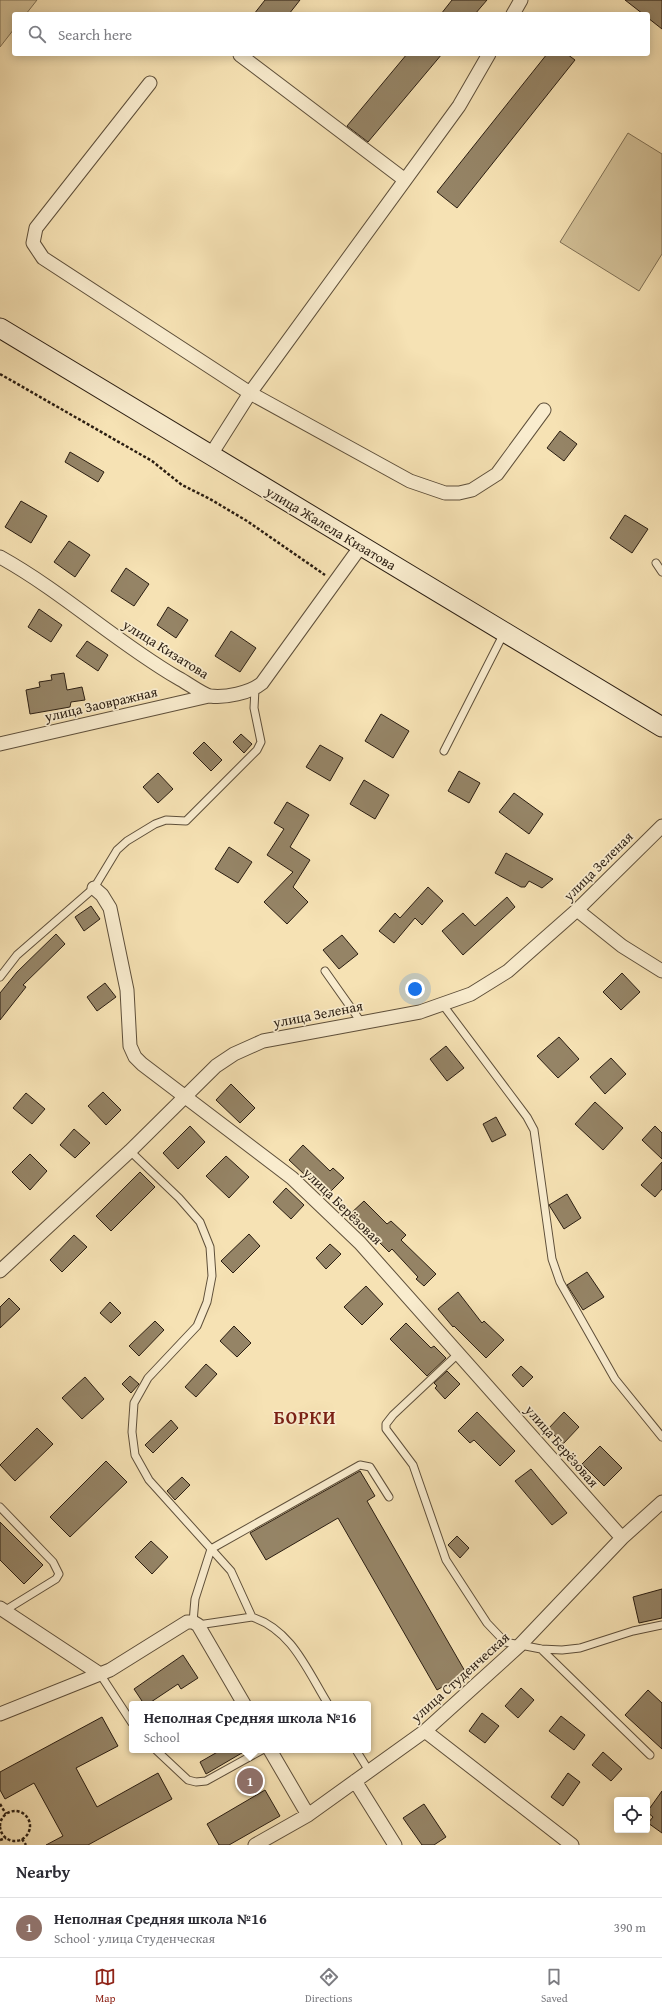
<!DOCTYPE html>
<html lang="en">
<head>
<meta charset="utf-8">
<style>
  :root { --surface:#fff; --page:#f2f2f3; --text:#2b2b33; --muted:#7c7c81; --line:#e1e1e2; --accent:#8f2418 }
  body { margin:0; font-family:"Gentium Book Plus",serif; background:var(--page); color:var(--text) }
  .controls { position:absolute; right:12px; bottom:12px; display:grid; overflow:hidden; border-radius:4px; box-shadow:0 2px 10px #0003 }
  .controls button { width:36px; height:36px; display:grid; place-items:center; padding:0; border:0; border-bottom:1px solid var(--line); background:var(--surface); color:var(--text); font:20px sans-serif }
  .you { position:absolute; left:415px; top:989px; width:14px; height:14px; margin:-10px; border:3px solid #fff; border-radius:50%; background:#1a73e8; box-shadow:0 0 0 6px #1a73e833 }
  .badge { display:grid; place-items:center; width:26px; height:26px; border-radius:50%; background:var(--accent); color:#fff; font-size:13px; font-weight:700 }
  .pin { position:absolute; translate:-50% -50%; border:2px solid #fff; box-shadow:0 1px 4px #0006 }
  .popup { position:absolute; left:129px; top:1701px; width:242px; height:52px; box-sizing:border-box; display:grid; place-content:center; border-radius:4px; background:var(--surface); filter:drop-shadow(0 1px 3px #0005); font-size:13px; white-space:nowrap; color:var(--muted) }
  .popup b { font-size:15px; color:var(--text) }
  .popup::after { content:''; position:absolute; left:50%; top:100%; margin-left:-8px; border:8px solid transparent; border-top-color:var(--surface) }
  .list { margin:0; padding:0; list-style:none }
  h2 { display:flex; justify-content:space-between; align-items:center; height:52px; margin:0; padding:0 16px; font-size:17px }
  h2 small { font-size:13px; font-weight:400; color:var(--muted) }
  .list li { display:grid; grid-template-columns:26px 1fr auto; gap:12px; align-items:center; box-sizing:border-box; height:60px; padding:0 16px; border-top:1px solid var(--line) }
  .list b { display:block; font-size:15px; white-space:nowrap }
  .list p { margin:0; font-size:13px; white-space:nowrap; color:var(--muted) }
  .list em { font-size:13px; font-style:normal; color:var(--muted) }
  .icon { flex:none; width:22px; height:22px; fill:none; stroke:currentColor; stroke-width:2; stroke-linecap:round; stroke-linejoin:round }
  .map { position:relative; flex:none; width:662px; height:1845px; overflow:hidden }
  .search { position:absolute; background:var(--surface); box-shadow:0 2px 10px #0003; left:12px; right:12px; top:12px; height:44px; display:flex; align-items:center; gap:10px; box-sizing:border-box; padding:0 14px; border-radius:4px; color:var(--muted); font-size:15px }
  .sheet { height:112px; background:var(--surface) }
  nav { display:flex; justify-content:space-around; align-items:center; box-sizing:border-box; height:56px; border-top:1px solid var(--line); background:var(--surface); font-size:11px; color:var(--muted) }
  nav a { display:grid; justify-items:center; gap:2px }
  nav .on { color:var(--accent) }
  .map>svg:first-child { display:block }
</style>
</head>
<body>
<div class="map">
<svg width="662" height="1845" viewBox="0 0 662 1845">
  <rect width="100%" height="100%" fill="#f6e2b4"/>
  <filter id="stains"><feTurbulence type="fractalNoise" baseFrequency=".005" numOctaves="4"/><feColorMatrix values="0 0 0 0 .2 0 0 0 0 .09 0 0 0 0 .02 0 0 0 .5 -.17"/></filter>
  <radialGradient id="worn" r=".72"><stop offset=".6" stop-color="#630" stop-opacity="0"/><stop offset="1" stop-color="#630" stop-opacity=".3"/></radialGradient>
  <!-- green -->
  <path fill="#d3c198" stroke="#7f7055" d="M0,0H37L26,14H14V29L0,47Z
    M628,133L662,154V254L639,291L560,242Z"/>
  <!-- building -->
  <path fill="#958466" stroke="#2b1e12" d="M265,0H300L289,14H254Z
    M452,0H487L475,14H441Z
    M625,0H662V29L648,18V14H643Z
    M407,54H442L368,142L347,126Z
    M547,54H567L575,60L457,208L437,192Z
    M560,431L577,444L564,461L547,448Z
    M70,452L104,472L98,482L65,462Z
    M21,501L47,516L31,543L5,527Z
    M625,515L648,529L632,553L610,538Z
    M69,541L90,555L75,577L54,562Z
    M126,568L149,584L134,606L111,591Z
    M168,607L188,620L176,638L157,625Z
    M39,609L62,625L51,642L28,627Z
    M231,631L256,648L240,672L215,656Z
    M87,641L108,655L98,671L76,656Z
    M64,673L67,690L82,687L85,700L71,702L70,707L30,714L26,690L40,687L39,682L52,680L51,675Z
    M381,714L409,731L393,758L365,741Z
    M241,734L252,744L244,753L233,742Z
    M204,742L222,760L211,771L193,753Z
    M320,745L343,758L330,781L306,767Z
    M459,771L480,783L469,803L448,791Z
    M158,773L173,789L158,803L143,787Z
    M364,780L389,795L375,819L350,804Z
    M514,793L543,814L529,834L499,812Z
    M287,802L309,815L290,847L310,860L293,887L308,902L287,924L264,902L293,872L267,855L284,829L274,823Z
    M229,847L252,862L238,883L215,869Z
    M506,853L553,879L542,888L529,881L525,887H521L495,873Z
    M428,887L443,901L422,925L415,918L394,943L379,931L395,913L400,918Z
    M507,897L515,907L463,955L442,931L463,913L475,926Z
    M91,906L100,919L84,931L75,917Z
    M56,934L65,944L23,985L26,987L0,1020V993L17,972Z
    M342,935L358,954L339,969L323,950Z
    M622,973L640,992L621,1010L603,992Z
    M105,983L116,997L97,1011L87,997Z
    M559,1037L579,1059L558,1078L537,1056Z
    M446,1046L464,1068L447,1081L430,1059Z
    M611,1058L626,1074L605,1094L590,1077Z
    M231,1084L255,1108L240,1123L216,1100Z
    M103,1092L121,1110L106,1125L88,1106Z
    M26,1093L45,1109L32,1124L13,1108Z
    M595,1102L623,1128L603,1150L575,1124Z
    M496,1117L506,1135L492,1142L483,1124Z
    M190,1126L205,1142L178,1169L163,1153Z
    M655,1126L662,1133V1159L642,1140Z
    M74,1129L90,1143L75,1158L60,1145Z
    M303,1145L330,1171L333,1168L344,1178L328,1194L307,1173L305,1175L289,1160Z
    M30,1154L47,1171L30,1190L12,1172Z
    M226,1156L249,1177L229,1198L206,1176Z
    M662,1162V1189L655,1197L641,1185Z
    M140,1172L155,1187L111,1231L96,1216Z
    M286,1188L304,1205L291,1219L273,1202Z
    M567,1194L581,1218L564,1229L549,1205Z
    M364,1201L387,1224L391,1221L406,1235L401,1240L436,1274L424,1286L416,1279L418,1277L392,1249L389,1252L361,1224L359,1226L349,1215Z
    M249,1234L260,1246L233,1273L221,1261Z
    M74,1235L87,1247L62,1272L50,1260Z
    M330,1244L341,1254L326,1269L316,1258Z
    M587,1272L604,1297L583,1310L567,1285Z
    M366,1286L383,1304L362,1325L344,1307Z
    M458,1292L482,1323L484,1321L504,1340L486,1358L454,1326L453,1327L438,1309Z
    M9,1298L20,1309L0,1328V1307Z
    M110,1302L121,1313L111,1323L100,1313Z
    M155,1321L164,1330L139,1356L129,1346Z
    M406,1323L431,1348L434,1346L446,1358L427,1376L390,1339Z
    M234,1326L251,1343L237,1357L220,1341Z
    M206,1364L217,1374L196,1397L185,1387Z
    M521,1366L533,1377L523,1387L512,1375Z
    M447,1371L460,1384L445,1399L435,1388L437,1386L434,1383Z
    M130,1376L139,1384L131,1393L122,1384Z
    M85,1377L104,1399L82,1419L62,1398Z
    M477,1412L515,1451L500,1466L474,1440L470,1443L458,1431Z
    M564,1412L579,1427L563,1444L548,1429Z
    M171,1420L178,1428L153,1453L145,1445Z
    M37,1428L53,1444L15,1481L0,1465Z
    M600,1446L622,1468L604,1486L582,1464Z
    M106,1461L127,1482L70,1537L50,1517Z
    M531,1469L567,1513L552,1525L515,1481Z
    M360,1471L375,1496L367,1501L466,1673L437,1690L338,1518L266,1560L250,1533Z
    M182,1477L190,1485L175,1500L167,1491Z
    M0,1522L43,1565L24,1584L0,1560Z
    M457,1536L469,1548L460,1558L448,1545Z
    M151,1541L168,1557L152,1574L135,1557Z
    M662,1589V1618L639,1623L633,1597Z
    M183,1655L198,1678L181,1689L178,1684L148,1704H144L134,1689Z
    M521,1688L534,1700L518,1718L505,1706Z
    M648,1690L662,1703V1749L625,1715Z
    M482,1713L499,1726L485,1743L469,1731Z
    M561,1716L585,1735L574,1750L549,1731Z
    M102,1717L118,1746L76,1768L97,1807L158,1773L172,1799L88,1845H46L63,1836L34,1783L5,1799L0,1790V1772Z
    M221,1750H247L206,1774L200,1762Z
    M603,1752L622,1769L611,1781L592,1765Z
    M568,1773L580,1782L563,1806L551,1797Z
    M265,1790L280,1816L229,1845H219L207,1824Z
    M662,1791V1833L648,1823L653,1817L647,1812Z
    M424,1804L446,1837L434,1845H422L403,1818Z"/>
  <g fill="none" stroke-linecap="round" stroke-linejoin="round">
    <!-- lane casing -->
    <g stroke="#5e4f3a" stroke-width="9">
      <path id="lane" d="M656,563L662,572
        M444,751L504,633
        M325,971L361,1022
        M0,977L17,955L94,888L117,850L127,841L155,824L166,820L186,821L257,750L261,742L254,708L255,689
        M443,1005L527,1117L534,1130L552,1259L560,1282L615,1379L662,1437
        M130,1151L179,1198L200,1222L210,1247L212,1276L207,1302L197,1326L148,1378L134,1403L132,1432L135,1455L149,1480L231,1571L252,1617C292,1630 307,1670 328,1704
        M459,1353L393,1415L386,1424V1429L413,1465L446,1560L487,1623L505,1642L541,1649L562,1650L580,1648L633,1631L662,1625
        M0,1507L53,1562L59,1574L56,1579L4,1611
        M193,1622L195,1599L211,1549L360,1465L370,1467L389,1497
        M198,1625L252,1617
        M541,1649L650,1755
        M100,1674L132,1723
        M156,1750L188,1780L196,1782L206,1781L262,1750
        M356,1750L369,1771"/>
    </g>
    <!-- street casing -->
    <g stroke="#5e4f3a" stroke-width="15">
      <path id="street" d="M513,14L521,0
        M240,55L405,180
        M150,83L36,228L33,243L43,258L250,393L410,481L445,493H459L472,490L497,474L544,410
        M210,456L250,393L459,106L489,54
        M0,557C63,592 116,642 178,678C186,682 202,694 210,696C225,698 250,693 262,683L361,546
        M0,744L209,696
        M94,888L102,895L110,908L127,990L130,1046L135,1057L142,1064L292,1178L360,1243L622,1538
        M577,910L622,946L662,971
        M0,1271L130,1151L216,1066L234,1054L263,1041L420,1012L471,994L508,971L577,910L662,826
        M0,1608L100,1674
        M0,1714L110,1670L187,1622H193L198,1625L244,1704
        M425,1731L572,1845
        M270,1750L308,1815
        M355,1781L395,1845
        M255,1845L308,1815L425,1731L519,1646L622,1538L662,1502"/>
    </g>
    <!-- secondary casing -->
    <g stroke="#2b1e12" stroke-width="21">
      <path id="secondary" d="M0,328L662,727"/>
    </g>
    <!-- path -->
    <path stroke="#2b1e12" stroke-width="2.5" stroke-dasharray="3 2" stroke-linecap="butt" d="M0,374L152,461L182,485L210,499L247,521L325,575
      M0,1804L6,1814
      M0 1826a15 15 0 1 1 30 0a15 15 0 1 1-30 0Z
      M22,1839L26,1845
      M0,1840L6,1838"/>
    <!-- lane -->
    <use href="#lane" stroke="#f9ecce" stroke-width="7"/>
    <!-- street -->
    <use href="#street" stroke="#f9ecce" stroke-width="13"/>
    <!-- secondary -->
    <use href="#secondary" stroke="#f9ecce" stroke-width="19"/>
  </g>
  <g text-anchor="middle" dominant-baseline="central" stroke-width="3.5" stroke-linejoin="round" paint-order="stroke">
    <!-- street labels -->
    <g font-size="14" fill="#2b1e12" stroke="#f9ecce">
      <text transform="translate(331 528) rotate(31)">улица Жалела Кизатова</text>
      <text transform="translate(166 649) rotate(32)">улица Кизатова</text>
      <text transform="translate(101 704) rotate(-13)">улица Заовражная</text>
      <text transform="translate(598 866) rotate(-45)">улица Зеленая</text>
      <text transform="translate(318 1014) rotate(-11)">улица Зеленая</text>
      <text transform="translate(343 1206) rotate(44)">улица Берёзовая</text>
      <text transform="translate(562 1446) rotate(49)">улица Берёзовая</text>
      <text transform="translate(460 1677) rotate(-42)">улица Студенческая</text>
    </g>
    <!-- district labels -->
    <g font-size="18" font-weight="bold" letter-spacing="1" fill="#7a1f14" stroke="#f9ecce">
      <text x="305" y="1417">БОРКИ</text>
    </g>
  </g>
  <rect width="100%" height="100%" filter="url(#stains)"/>
  <rect width="100%" height="100%" fill="url(#worn)"/>
</svg>
<div class="controls">
<button><svg class="icon" aria-label="locate" viewBox="0 0 24 24"><circle cx="12" cy="12" r="6"/><path d="M12 2v4M12 18v4M2 12h4M18 12h4"/></svg></button>
</div>
<div class="you"></div>
<div class="pin badge" style="left:250px;top:1781px;background:#8d6e63">1</div>
<div class="popup"><b>Неполная Средняя школа №16</b>School</div>
<div class="search"><svg class="icon" aria-label="search" viewBox="0 0 24 24"><circle cx="10" cy="10" r="6"/><path d="M15 15l6 6"/></svg>Search here</div>
</div>
<section class="sheet">
<h2>Nearby<small></small></h2>
<ul class="list">
<li><span class="badge" style="background:#8d6e63">1</span><div><b>Неполная Средняя школа №16</b><p>School · улица Студенческая</p></div><em>390 m</em></li>
</ul>
</section>
<nav>
<a class="on"><svg class="icon" aria-label="map" viewBox="0 0 24 24"><path d="M3 6l6-2 6 2 6-2v14l-6 2-6-2-6 2zM9 4v14M15 6v14"/></svg>Map</a>
<a><svg class="icon" aria-label="directions" viewBox="0 0 24 24"><path d="M12 3l9 9-9 9-9-9zM9 14v-3h6M13 9l2 2-2 2"/></svg>Directions</a>
<a><svg class="icon" aria-label="saved" viewBox="0 0 24 24"><path d="M7 4h10v16l-5-4-5 4z"/></svg>Saved</a>
</nav>
</body>
</html>
